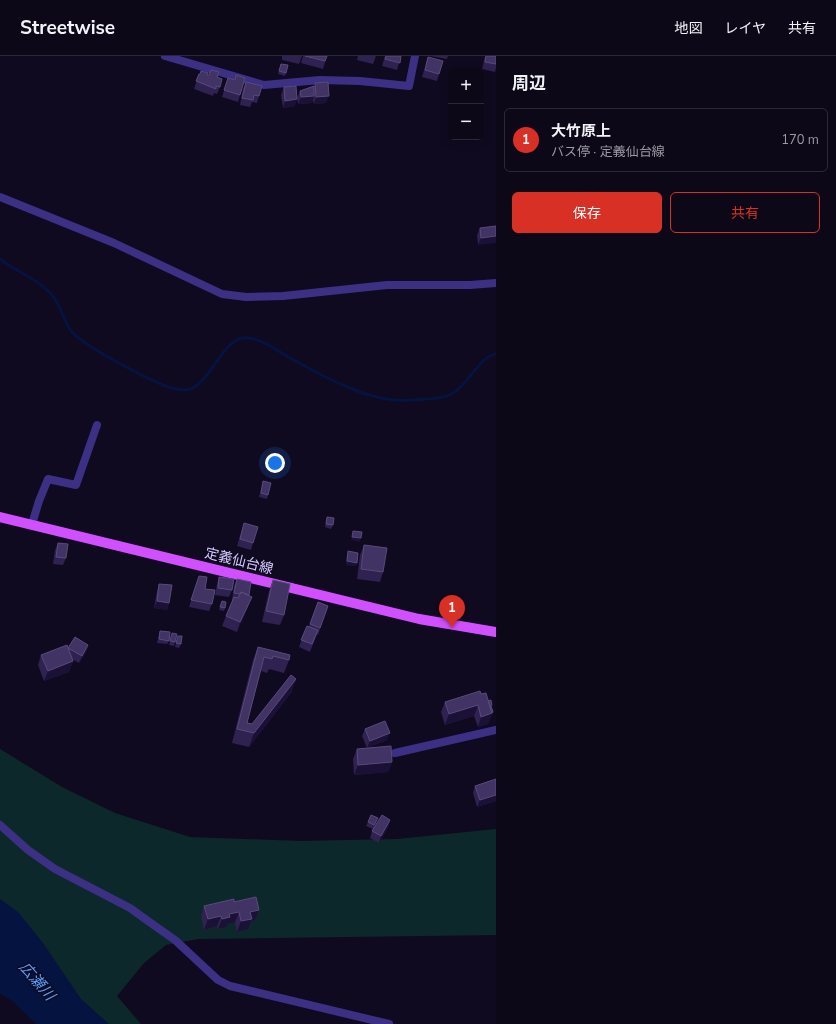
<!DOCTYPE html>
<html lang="ja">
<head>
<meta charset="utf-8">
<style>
  :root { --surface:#0c0818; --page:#151121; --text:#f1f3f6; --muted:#9a9aa2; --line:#2c2937; --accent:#d93025 }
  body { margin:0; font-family:"Nunito Sans","Noto Sans JP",sans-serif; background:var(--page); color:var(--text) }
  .controls { position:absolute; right:12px; top:12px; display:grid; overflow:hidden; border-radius:6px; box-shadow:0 2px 10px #0003 }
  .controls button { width:36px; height:36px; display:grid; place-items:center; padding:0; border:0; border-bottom:1px solid var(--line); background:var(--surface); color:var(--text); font:20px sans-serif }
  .you { position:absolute; left:275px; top:407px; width:14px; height:14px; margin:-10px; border:3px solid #fff; border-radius:50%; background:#1a73e8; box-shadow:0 0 0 6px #1a73e833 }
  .badge { display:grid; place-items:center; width:26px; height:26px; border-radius:50%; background:var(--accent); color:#fff; font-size:13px; font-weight:700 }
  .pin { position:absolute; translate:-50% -33px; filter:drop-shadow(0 1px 2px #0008) }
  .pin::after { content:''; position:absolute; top:21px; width:14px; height:12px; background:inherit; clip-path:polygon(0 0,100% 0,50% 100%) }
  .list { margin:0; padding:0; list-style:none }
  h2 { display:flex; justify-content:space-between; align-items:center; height:52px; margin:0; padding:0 16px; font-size:17px }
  h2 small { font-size:13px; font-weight:400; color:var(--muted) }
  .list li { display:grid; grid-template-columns:26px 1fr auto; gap:12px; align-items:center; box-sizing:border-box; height:64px; margin:0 8px 8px; padding:0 8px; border:1px solid var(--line); border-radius:6px }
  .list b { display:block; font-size:15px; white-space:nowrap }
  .list p { margin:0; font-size:13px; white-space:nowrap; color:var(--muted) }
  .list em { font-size:13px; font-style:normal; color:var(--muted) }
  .actions { display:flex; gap:8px; padding:12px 16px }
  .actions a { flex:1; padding:9px 0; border:1px solid var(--accent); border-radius:6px; text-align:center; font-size:14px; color:var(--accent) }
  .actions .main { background:var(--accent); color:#fff }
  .map { position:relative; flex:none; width:496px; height:968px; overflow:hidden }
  header { display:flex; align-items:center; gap:24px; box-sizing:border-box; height:56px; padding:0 20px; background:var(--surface); border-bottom:1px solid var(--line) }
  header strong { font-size:19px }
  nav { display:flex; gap:22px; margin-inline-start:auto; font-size:14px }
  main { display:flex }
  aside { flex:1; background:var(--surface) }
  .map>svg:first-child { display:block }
</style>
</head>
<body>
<header>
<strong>Streetwise</strong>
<nav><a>地図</a><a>レイヤ</a><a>共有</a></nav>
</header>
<main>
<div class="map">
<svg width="496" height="968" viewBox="0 0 496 968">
  <rect width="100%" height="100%" fill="#100a20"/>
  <!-- green -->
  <path fill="#0d282a" d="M0,693L62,731L115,757L190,781L301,785L397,783L496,773V879L198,883L166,889L144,907L117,940L141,968H50L0,922Z"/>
  <!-- water -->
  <path fill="#04133f" d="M0,843L18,856L43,887L81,943L109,968H36L11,944L0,938Z"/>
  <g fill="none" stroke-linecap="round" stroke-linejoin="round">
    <!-- stream -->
    <path stroke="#04133f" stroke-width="3" d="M0,203C12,213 28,219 41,229C46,233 54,240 57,246C62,256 65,267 72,276C84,290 144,321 163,329C171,332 185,336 193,332C214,320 225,278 249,282C264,284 279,296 292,303C324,321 373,348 410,344C422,343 439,344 449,339C467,332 479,300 496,298"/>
    <!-- street -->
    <path stroke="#3c3084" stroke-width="8" d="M165,0L264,29L320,24L360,25L409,30L415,0
      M0,141L114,187L222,238L246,241L283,240L387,229H470L496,227
      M32,468L39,445L48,423L76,429L97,369
      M395,697L496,674
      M0,769L28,794L55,813L130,852L148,865L175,884L218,924L230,930L389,968"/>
    <!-- primary -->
    <path stroke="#d050ff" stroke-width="10" d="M0,461L419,563L496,576"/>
  </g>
  <!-- wall -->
  <path fill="#2f2150" d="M282,0H302L299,8L282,4Z
    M303,0H327L323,13L301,7Z
    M358,0H376L373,8L357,4Z
    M385,0H401L397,14L382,10Z
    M430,0H448L447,3Z
    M485,0H496V12L495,16L482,13Z
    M428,1L439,18L437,25L422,21L426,8Z
    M281,8L286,17L285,20L278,18Z
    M211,14L217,21L220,31L217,38L214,37L213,40L194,33L199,18L209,19Z
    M236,19L240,39L238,46L222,41L228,22L234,24Z
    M246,26L259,40L257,47L252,46L250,51L240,49L243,33Z
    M315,27L326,47L314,48L313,44L312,47L298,48L297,42L300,35L314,31Z
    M284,31L295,50L283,52L281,39Z
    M496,170L478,189L477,179L480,172Z
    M263,425L268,439L267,443L259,441Z
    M327,461L333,469L331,473L325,471Z
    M244,467L253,487L251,494L237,490Z
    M58,487L66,502L63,509L53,508L55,494Z
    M364,489L383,516L380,526L357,523L360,499Z
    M348,495L357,507L355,510L346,509L347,499Z
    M199,520L212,548L209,555L189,551Z
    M219,521L232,534L229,541L215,539L217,528Z
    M237,523L249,539L248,551L237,576L222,570L226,560L233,544H232L234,530Z
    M273,524L284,559L280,569L262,566L269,535Z
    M159,528L169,547L167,554L154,552L157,535Z
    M222,545L225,552L224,555L219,554Z
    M318,546L328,550L318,579L317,578L310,596L299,591L307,570H309Z
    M160,575L169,585L167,588L157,587Z
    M172,577L175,586L174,590L169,589Z
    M178,580L181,588L179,592L175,591Z
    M88,589L86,596L79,607L72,603L73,605L69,616L44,625L38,609L41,599Z
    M258,591L289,604L284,617L269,613L267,617L261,615L247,667L252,668L296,623L291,637L249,691L232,687L253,604Z
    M481,638L488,645L491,651L492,660H491L488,668L478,671L474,660L445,669L441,656L445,646Z
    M365,673L387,684L367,692L362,680Z
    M357,693L392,706L388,716L354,719L353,703Z
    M496,723V745L477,751L473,737L475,730Z
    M390,764L388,771L379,787L370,782L372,775Z
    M377,765L373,773L366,770L368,766Z
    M234,846L259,854L255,864L251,865L248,873L237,876L235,866L228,868L226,871L218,873L217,870L204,874L201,860L204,850Z"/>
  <!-- shaded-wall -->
  <path fill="#1b1035" d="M314,40L312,47L298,48L301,41Z
    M329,40L326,47L314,48L316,41Z
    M297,43L295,50L283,52L285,45Z
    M496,180V187L478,189L481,182Z
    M352,481L361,482L360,486L351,484Z
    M347,505L357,507L355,510L346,509Z
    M252,541L248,551L237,576L240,566Z
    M157,545L169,547L167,554L154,552Z
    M88,589L86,596L79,607L82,600Z
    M73,605L69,616L44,625L48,615Z
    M296,623L291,637L249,691L254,677Z
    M478,649L474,660L445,669L449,658Z
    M493,656L492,660H491L488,668L478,671L481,661Z
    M390,677L387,684L367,692L370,685Z
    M392,706L388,716L354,719L358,709Z
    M496,739V745L477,751L480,744Z
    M390,764L388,771L379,787L381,780Z
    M259,854L255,864L251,865L248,873L237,876L241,865L250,856Z
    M239,856L235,866L228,868L226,871L218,873L222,863L229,858Z
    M221,860L217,870L204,874L208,863Z"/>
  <!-- building -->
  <path fill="#413363" stroke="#584a7b" d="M305,0H327L325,5Z
    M386,0H401L400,7L385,3Z
    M486,0H496V8L485,6Z
    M428,1L443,5L439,18L425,14Z
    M281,8L288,9L286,17L279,15Z
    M211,14L219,16L217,21L222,23L220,31L216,30V33L196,25L199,18H200L201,15L208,17L207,19H209Z
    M236,19L245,22L240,39L224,34L228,22L235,24Z
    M246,26L262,30L259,40L254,39L253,44L242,42Z
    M328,26L329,40L316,41L315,27Z
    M296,30L297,43L285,45L284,31Z
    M314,30V40L301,41L300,35Z
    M496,170V180L481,182L480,172Z
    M263,425L271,427L268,439L261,437Z
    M327,461L334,462L333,469L326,468Z
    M244,467L258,471L253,487L240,483Z
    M353,475L362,476L361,482L352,481Z
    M58,487L68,488L66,502L56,501Z
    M364,489L387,492L383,516L361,513Z
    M348,495L358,497L357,507L347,505Z
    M199,520L207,521L205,533L215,534L212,548L191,544Z
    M219,521L234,523L232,534L218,532Z
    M237,523L251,526L249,539L241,536L240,538L234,537Z
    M273,524L290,528L284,559L266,555Z
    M159,528L172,529L169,547L157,545Z
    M241,536L252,541L240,566L226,560L234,541L238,542Z
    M222,545L226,546L225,552L220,551Z
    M318,546L328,550L320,572L310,568Z
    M307,570L318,574L312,588L301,584Z
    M160,575L170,576L169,585L159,583Z
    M172,577L177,578L175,586L170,585Z
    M178,580H182L181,588L176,587Z
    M75,581L88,589L82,600L68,592Z
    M67,589L73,605L48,615L41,599Z
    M258,591L290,599L289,604L273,600L272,603L264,601L247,667L252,668L291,619L296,623L254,677L237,673Z
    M480,635L481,638L486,637L492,657L481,661L478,649L449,658L445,646Z
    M491,644L492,649L490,650L488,645Z
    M491,650L493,656L492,657L490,651Z
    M385,665L390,677L370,685L365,673Z
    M391,690L392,706L358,709L357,693Z
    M496,723V739L480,744L475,730Z
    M371,759L378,762L374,769L368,766Z
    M382,759L390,764L381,780L372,775Z
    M256,841L259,854L250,856L252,863L241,865L239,856L229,858L230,861L222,863L221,860L208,863L204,850L234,843V846Z"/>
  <g text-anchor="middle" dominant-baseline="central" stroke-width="3" stroke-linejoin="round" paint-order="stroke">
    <!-- street labels -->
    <g font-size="14" fill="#d5c9ff" stroke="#100a20">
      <text transform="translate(239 505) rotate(14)">定義仙台線</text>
    </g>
    <!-- water labels -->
    <g font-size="15" font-style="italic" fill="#579fff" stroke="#100a20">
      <text transform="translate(37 925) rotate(49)">広瀬川</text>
    </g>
  </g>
</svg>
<div class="controls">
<button>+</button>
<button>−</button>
</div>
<div class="you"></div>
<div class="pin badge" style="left:452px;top:572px">1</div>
</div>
<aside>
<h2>周辺<small></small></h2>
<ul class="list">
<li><span class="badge">1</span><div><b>大竹原上</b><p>バス停 · 定義仙台線</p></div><em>170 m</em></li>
</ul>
<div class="actions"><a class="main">保存</a><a>共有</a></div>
</aside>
</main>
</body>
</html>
